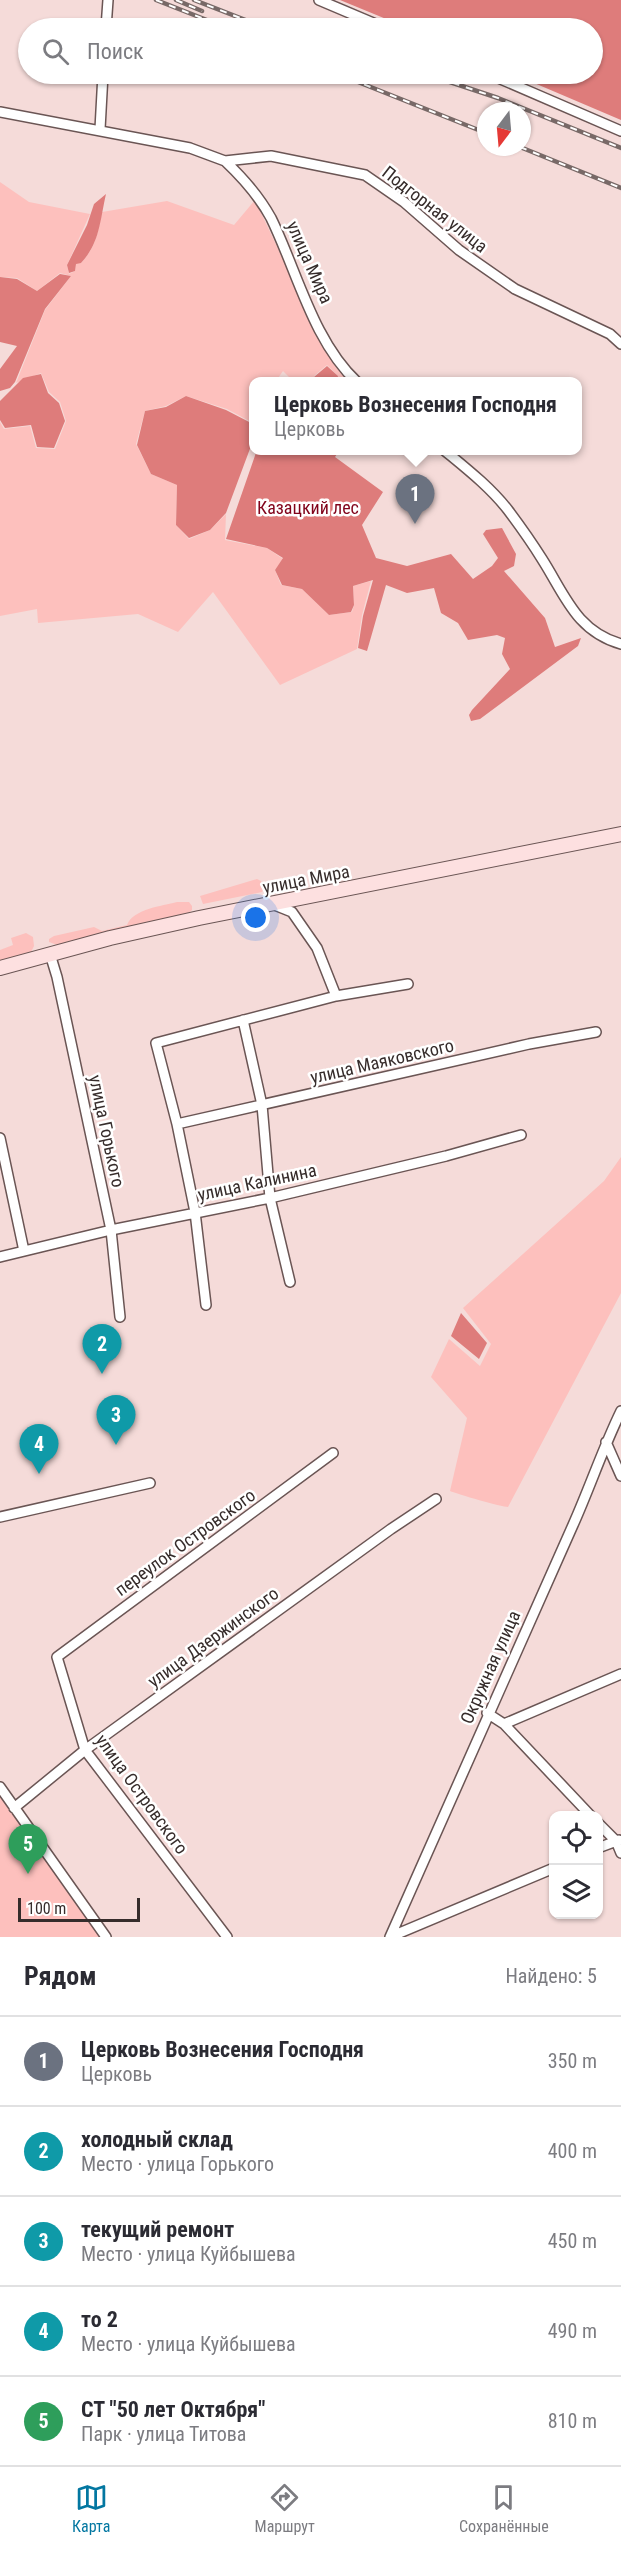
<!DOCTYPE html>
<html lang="ru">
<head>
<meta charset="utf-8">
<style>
  :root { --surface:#fff; --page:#f2f2f3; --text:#2b2b33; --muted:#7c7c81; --line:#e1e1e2; --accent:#0377a1 }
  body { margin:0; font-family:"Roboto Condensed",sans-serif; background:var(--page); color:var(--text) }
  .controls { position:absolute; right:18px; bottom:18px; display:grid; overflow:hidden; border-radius:12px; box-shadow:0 2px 4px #0004 }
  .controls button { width:54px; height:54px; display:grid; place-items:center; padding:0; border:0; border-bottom:2px solid var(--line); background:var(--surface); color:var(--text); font:30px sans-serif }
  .compass { position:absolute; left:477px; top:102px; width:54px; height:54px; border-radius:50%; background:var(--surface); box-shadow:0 2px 4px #0004; rotate:196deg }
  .scale { position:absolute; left:18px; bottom:15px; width:122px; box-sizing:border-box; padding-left:6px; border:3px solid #362c2b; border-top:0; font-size:16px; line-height:21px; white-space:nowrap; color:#362c2b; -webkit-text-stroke:4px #fff; paint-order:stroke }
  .you { position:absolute; left:256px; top:918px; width:21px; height:21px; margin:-15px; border:4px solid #fff; border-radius:50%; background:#1a73e8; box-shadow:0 0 0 9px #1a73e833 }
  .badge { display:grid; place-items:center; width:39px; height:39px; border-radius:50%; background:var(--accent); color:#fff; font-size:20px; font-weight:700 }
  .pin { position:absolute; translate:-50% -50px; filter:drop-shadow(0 2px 3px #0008) }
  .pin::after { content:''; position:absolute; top:32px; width:21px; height:18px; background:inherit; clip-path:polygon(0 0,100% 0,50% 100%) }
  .popup { position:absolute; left:249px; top:377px; width:333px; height:78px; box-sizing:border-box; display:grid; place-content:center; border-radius:12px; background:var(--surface); filter:drop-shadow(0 2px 4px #0005); font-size:20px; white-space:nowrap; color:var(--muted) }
  .popup b { font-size:22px; color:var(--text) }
  .popup::after { content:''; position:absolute; left:50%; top:100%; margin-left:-12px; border:12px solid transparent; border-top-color:var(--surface) }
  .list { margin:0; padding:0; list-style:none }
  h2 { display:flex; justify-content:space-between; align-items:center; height:78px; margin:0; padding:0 24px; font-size:26px }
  h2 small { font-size:20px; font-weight:400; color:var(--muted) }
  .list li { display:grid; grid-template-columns:39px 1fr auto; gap:18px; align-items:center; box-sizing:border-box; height:90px; padding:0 24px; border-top:2px solid var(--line) }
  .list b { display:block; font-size:22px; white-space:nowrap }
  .list p { margin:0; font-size:20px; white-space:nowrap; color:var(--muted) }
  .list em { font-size:20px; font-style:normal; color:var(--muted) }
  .icon { flex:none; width:33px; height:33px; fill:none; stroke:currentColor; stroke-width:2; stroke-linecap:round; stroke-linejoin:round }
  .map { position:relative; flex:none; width:621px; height:1937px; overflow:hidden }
  .search { position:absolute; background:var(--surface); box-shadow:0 2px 4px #0004; left:18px; right:18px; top:18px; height:66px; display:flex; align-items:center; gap:15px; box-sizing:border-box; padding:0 21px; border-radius:33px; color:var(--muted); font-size:22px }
  .sheet { height:528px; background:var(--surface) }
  nav { display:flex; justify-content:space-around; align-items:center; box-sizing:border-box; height:84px; border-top:2px solid var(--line); background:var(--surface); font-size:16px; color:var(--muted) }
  nav a { display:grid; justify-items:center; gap:3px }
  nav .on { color:var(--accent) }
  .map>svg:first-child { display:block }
</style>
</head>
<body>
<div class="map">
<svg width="621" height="1937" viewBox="0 0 621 1937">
  <rect width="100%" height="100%" fill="#f5dbd9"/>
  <!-- green -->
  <path fill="#fdc0bd" d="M0,182L29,202L90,214L67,265L69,274L75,271L76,263H81C96,247 98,232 102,212L167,201L234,225L255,200L315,327L339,370L351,381H338V376L327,365L314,376V381H293L283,371L276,381L253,382V423L227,409L186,396L166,406L145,411L136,444L151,474L177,485L176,525L189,539L210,530L226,514L225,540L267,548L283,559L275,570L281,585L302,589L329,615L352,612L354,605L353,586L371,581L362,615L357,649L280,685L213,592L178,632L138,614L38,623L37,609L0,616V422L4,429L30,426L36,448L55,449L66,421L60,402L49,392L41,373L16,383L45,310L71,276L60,273L37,291L17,278L0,277Z
    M257,879L261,881L264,888L262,892L203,904L200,896Z
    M177,902H189L192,906V910L185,916L60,946L49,942V939L54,936L94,927L102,931L127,925C133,909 162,906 177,902Z
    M26,933L33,937L34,946L31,952L0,962V950L13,945L11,938Z
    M621,1157V1293L508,1507C502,1507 457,1494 450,1491L467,1418L431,1377L449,1339L480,1366L491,1344L463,1308L604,1181Z
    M0,1793L102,1937H0Z"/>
  <!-- forest -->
  <path fill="#de7c7b" d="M340,0H621V120L513,74H592V28H408Z
    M106,194C100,220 100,243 81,263L76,264L75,271L69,273L67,265L87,225L94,204Z
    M60,274L71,276L45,309L15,382L10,388L0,391V369L17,346L0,342V277L17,279L37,291Z
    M327,366L338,376L337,381H315L314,377Z
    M41,374L48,393L59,403L65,421L54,448L37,447L31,425L5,428L0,420V401L23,378Z
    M186,396L226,410L253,424L251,446L226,513L210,530L189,538L176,525L177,485L151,474L137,445L145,411L166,407Z
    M257,450L339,451L335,457L383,492L362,525L376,558L407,566L451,554L473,579L492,566L498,558L483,534L486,530L502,528L516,554L514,566L504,571L545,618L555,647L581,638L578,646L480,719L471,721L469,715L472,710L510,669L502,654L505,638L497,635L468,640L458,623L441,613L434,588L407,593L386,585L367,651L358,648L363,616L373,580L353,586L354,605L351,612L329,615L302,589L282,585L275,570L283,558L267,548L226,539Z
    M461,1313L487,1343L479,1359L451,1336Z"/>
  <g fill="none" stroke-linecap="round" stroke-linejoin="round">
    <!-- minor casing -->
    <g stroke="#6a5554" stroke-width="12">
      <path id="minor" d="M319,0L385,28
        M106,28L108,0
        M489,74L621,131
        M0,112L190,148L225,161L271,156L365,175L404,202L459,250L515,289L610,334L621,344
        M100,129L103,74
        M225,161C243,178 259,196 271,218C297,271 313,341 357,382
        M444,450C467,469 490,487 508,510C520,526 532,543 542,559C565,595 576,631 621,644
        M272,904L292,912L317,948L336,996
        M50,954L57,977L111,1230L120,1317
        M243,1020L262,1105L270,1198L290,1282
        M177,1124L529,1044L596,1032
        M0,1138L24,1251
        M0,1257L111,1230L270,1198L446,1156L521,1135
        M206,1305L195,1212L177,1124L156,1043L336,996L408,984
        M606,1442L621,1476
        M0,1517L150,1483
        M487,1713L504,1724L591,1816
        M504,1724L621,1674
        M0,1787L106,1937
        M14,1808L85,1750L391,1529L436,1499
        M598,1823L616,1841L621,1853
        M598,1848L619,1840
        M227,1937L85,1750L57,1657L333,1453
        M390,1937C450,1799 512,1662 573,1525C590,1487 603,1448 621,1411
        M390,1937L554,1868"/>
    </g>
    <!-- secondary casing -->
    <g stroke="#6a5554" stroke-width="16">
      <path id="secondary" d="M0,968L110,938L199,918L621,834"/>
    </g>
    <!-- minor -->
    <use href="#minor" stroke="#fff" stroke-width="9"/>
    <!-- secondary -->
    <use href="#secondary" stroke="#fde0e0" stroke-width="14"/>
    <!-- rail casing -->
    <g stroke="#786967" stroke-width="4.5">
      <path id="rail" d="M156,0L227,28
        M176,0L202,11
        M194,0L266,28
        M338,74L486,133
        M426,74L498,98L621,148
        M520,147L621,188"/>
    </g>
    <!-- rail -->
    <use href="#rail" stroke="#fff" stroke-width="2" stroke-dasharray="7" stroke-linecap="butt"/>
  </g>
  <g text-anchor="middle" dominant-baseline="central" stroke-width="5" stroke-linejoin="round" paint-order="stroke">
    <!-- street labels -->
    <g font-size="18" fill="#362c2b" stroke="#fff">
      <text transform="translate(435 209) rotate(38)">Подгорная улица</text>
      <text transform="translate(310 262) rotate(66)">улица Мира</text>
      <text transform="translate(306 879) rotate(-11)">улица Мира</text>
      <text transform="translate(382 1061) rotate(-13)">улица Маяковского</text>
      <text transform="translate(107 1131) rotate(78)">улица Горького</text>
      <text transform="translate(257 1182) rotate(-12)">улица Калинина</text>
      <text transform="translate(185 1542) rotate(-36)">переулок Островского</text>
      <text transform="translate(213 1637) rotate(-36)">улица Дзержинского</text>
      <text transform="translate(490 1667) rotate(-66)">Окружная улица</text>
      <text transform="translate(142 1794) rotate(54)">улица Островского</text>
    </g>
    <!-- park labels -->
    <g font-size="18" fill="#80031a" stroke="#fff">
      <text x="308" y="507">Казацкий лес</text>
    </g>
  </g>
</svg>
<div class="controls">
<button><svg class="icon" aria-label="locate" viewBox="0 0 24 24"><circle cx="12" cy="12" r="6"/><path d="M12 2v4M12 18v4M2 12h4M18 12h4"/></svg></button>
<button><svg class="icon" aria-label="layers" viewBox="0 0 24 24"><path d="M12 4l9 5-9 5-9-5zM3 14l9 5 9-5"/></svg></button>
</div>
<svg class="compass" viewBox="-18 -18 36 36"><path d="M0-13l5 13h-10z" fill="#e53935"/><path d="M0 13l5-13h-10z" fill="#7c7c81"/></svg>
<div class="scale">100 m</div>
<div class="you"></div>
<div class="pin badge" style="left:415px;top:524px;background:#6b7280">1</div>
<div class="popup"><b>Церковь Вознесения Господня</b>Церковь</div>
<div class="pin badge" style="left:102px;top:1374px;background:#0f9aa8">2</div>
<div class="pin badge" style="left:116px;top:1445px;background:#0f9aa8">3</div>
<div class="pin badge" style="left:39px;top:1474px;background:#0f9aa8">4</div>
<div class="pin badge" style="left:28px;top:1874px;background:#2e9e5b">5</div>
<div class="search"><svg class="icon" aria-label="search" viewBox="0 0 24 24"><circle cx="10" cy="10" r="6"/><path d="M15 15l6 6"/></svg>Поиск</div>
</div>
<section class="sheet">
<h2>Рядом<small>Найдено: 5</small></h2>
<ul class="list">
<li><span class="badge" style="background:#6b7280">1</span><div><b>Церковь Вознесения Господня</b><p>Церковь</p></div><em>350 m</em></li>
<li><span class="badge" style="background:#0f9aa8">2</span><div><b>холодный склад</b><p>Место · улица Горького</p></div><em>400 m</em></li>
<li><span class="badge" style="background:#0f9aa8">3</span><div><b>текущий ремонт</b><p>Место · улица Куйбышева</p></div><em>450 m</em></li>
<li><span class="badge" style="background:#0f9aa8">4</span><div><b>то 2</b><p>Место · улица Куйбышева</p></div><em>490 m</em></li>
<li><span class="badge" style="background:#2e9e5b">5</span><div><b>СТ &quot;50 лет Октября&quot;</b><p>Парк · улица Титова</p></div><em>810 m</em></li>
</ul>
</section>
<nav>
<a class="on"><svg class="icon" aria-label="map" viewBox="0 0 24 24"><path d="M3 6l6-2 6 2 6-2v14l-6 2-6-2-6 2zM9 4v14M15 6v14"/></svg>Карта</a>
<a><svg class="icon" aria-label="directions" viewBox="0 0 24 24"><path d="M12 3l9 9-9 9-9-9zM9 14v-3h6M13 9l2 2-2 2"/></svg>Маршрут</a>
<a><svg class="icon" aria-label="saved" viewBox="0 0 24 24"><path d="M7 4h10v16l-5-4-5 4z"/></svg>Сохранённые</a>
</nav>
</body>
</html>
